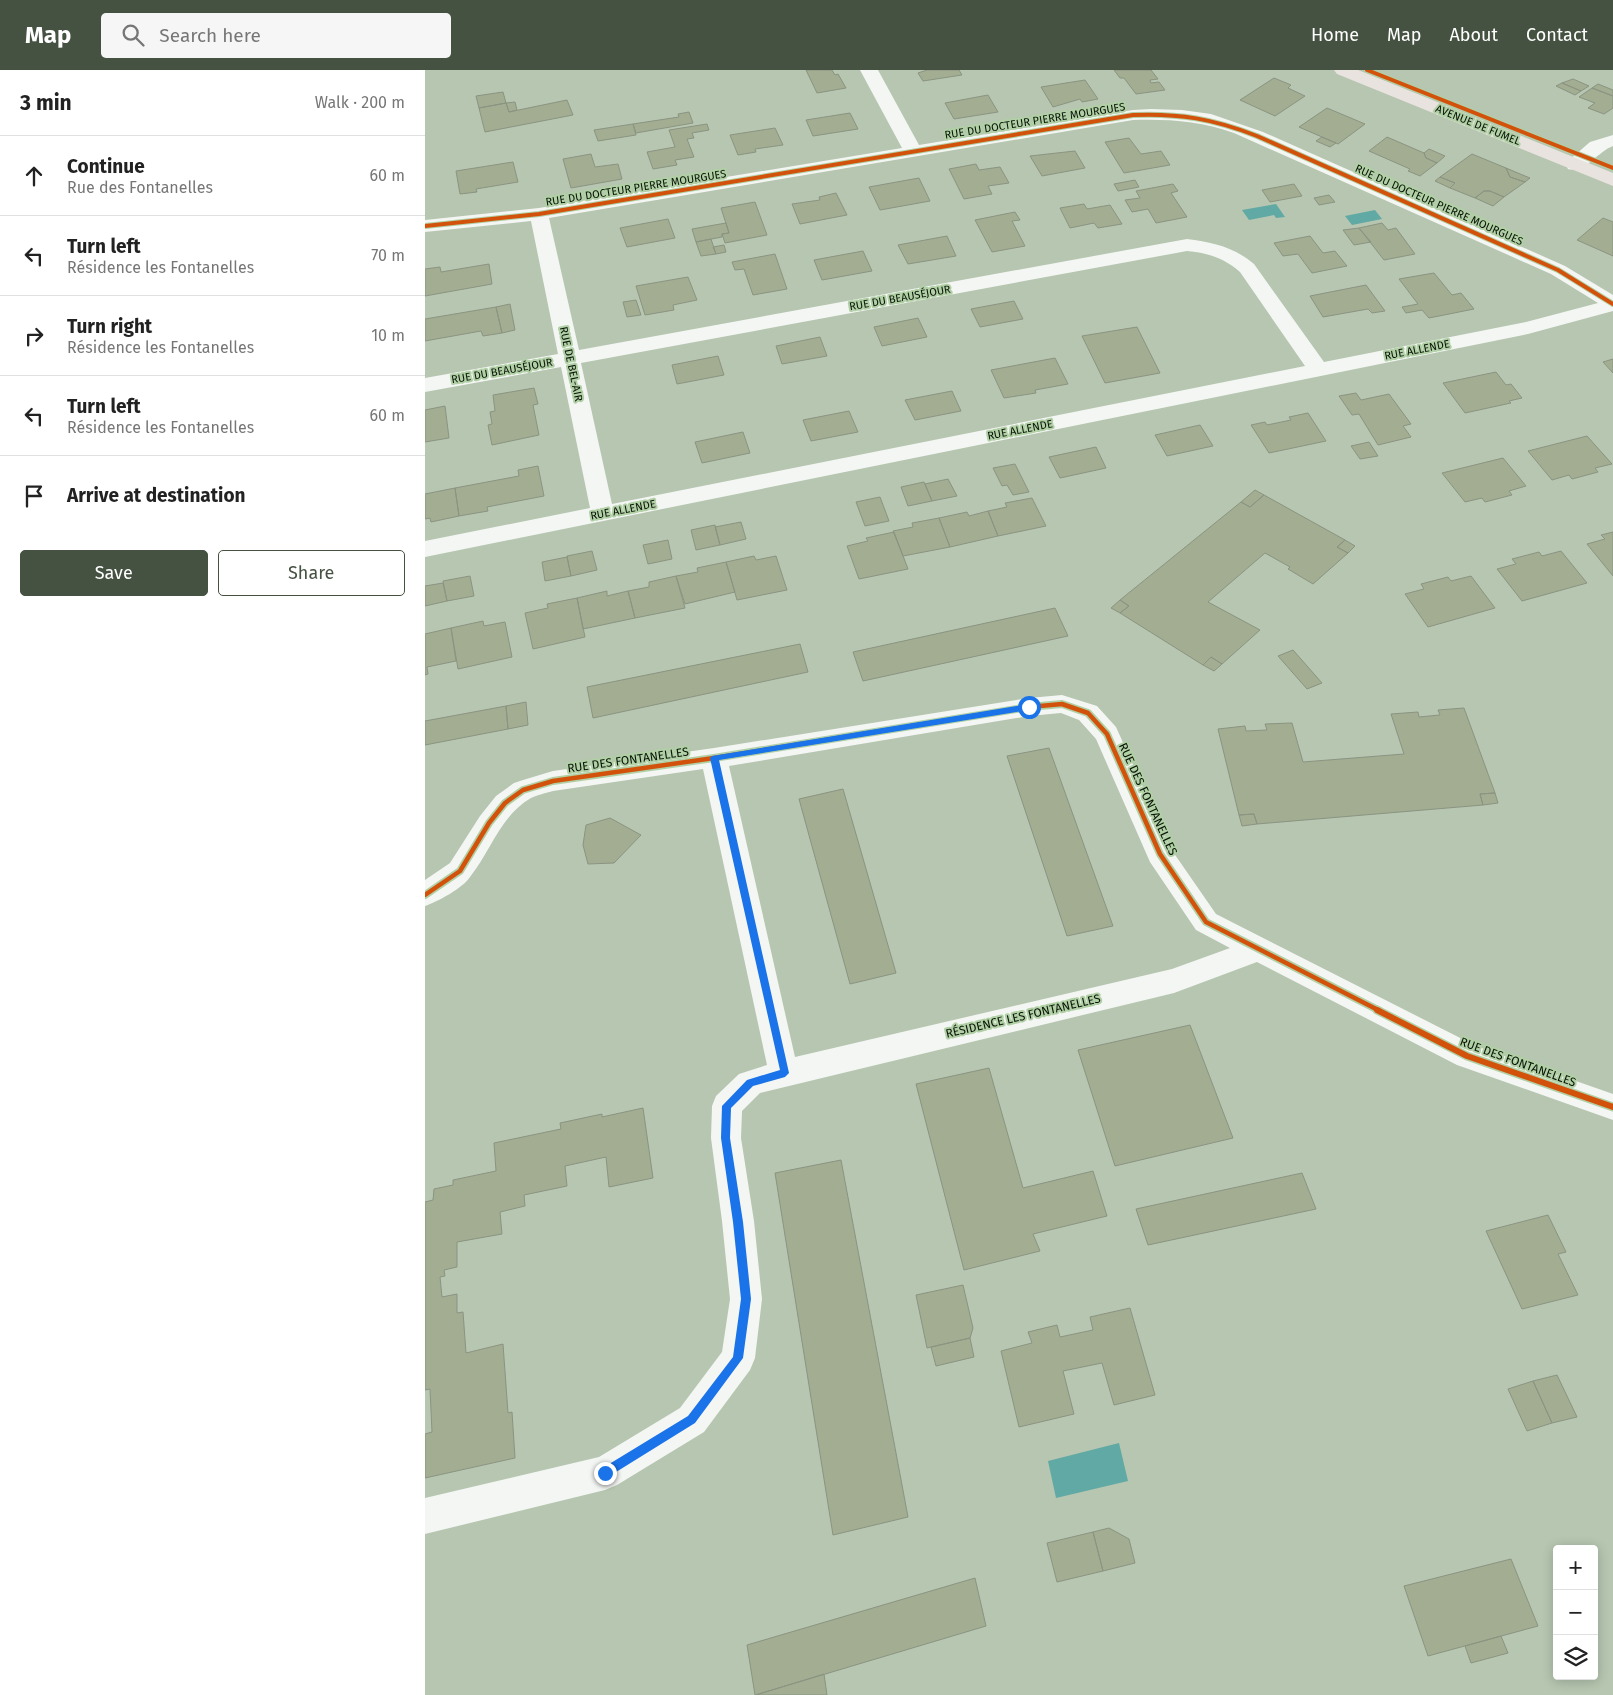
<!DOCTYPE html>
<html lang="en">
<head>
<meta charset="utf-8">
<style>
  :root { --surface:#fff; --page:#f6f6f6; --text:#222; --muted:#767676; --line:#e0e0e0; --accent:#455141 }
  body { margin:0; font-family:"Fira Sans",sans-serif; background:var(--page); color:var(--text) }
  .controls { position:absolute; right:15px; bottom:15px; display:grid; overflow:hidden; border-radius:5px; box-shadow:0 2px 12px #0003 }
  .controls button { width:45px; height:45px; display:grid; place-items:center; padding:0; border:0; border-bottom:1px solid var(--line); background:var(--surface); color:var(--text); font:25px sans-serif }
  .stop { position:absolute; width:15px; height:15px; margin:-11px; border:4px solid #1a73e8; border-radius:50%; background:#fff }
  .stop.end { background:#1a73e8; border-color:#fff; box-shadow:0 1px 5px #0008 }
  .list { margin:0; padding:0; list-style:none }
  h2 { display:flex; justify-content:space-between; align-items:center; height:65px; margin:0; padding:0 20px; font-size:21px }
  h2 small { font-size:16px; font-weight:400; color:var(--muted) }
  .list li { display:grid; grid-template-columns:32px 1fr auto; gap:15px; align-items:center; box-sizing:border-box; height:80px; padding:0 20px; border-top:1px solid var(--line) }
  .list b { display:block; font-size:19px; white-space:nowrap }
  .list p { margin:0; font-size:16px; white-space:nowrap; color:var(--muted) }
  .list em { font-size:16px; font-style:normal; color:var(--muted) }
  .actions { display:flex; gap:10px; padding:15px 20px }
  .actions a { flex:1; padding:11px 0; border:1px solid var(--accent); border-radius:5px; text-align:center; font-size:18px; color:var(--accent) }
  .actions .main { background:var(--accent); color:#fff }
  .icon { flex:none; width:28px; height:28px; fill:none; stroke:currentColor; stroke-width:2; stroke-linecap:round; stroke-linejoin:round }
  .map { position:relative; flex:none; width:1188px; height:1625px; overflow:hidden }
  header { display:flex; align-items:center; gap:30px; box-sizing:border-box; height:70px; padding:0 25px; background:var(--accent); color:#fff }
  header strong { font-size:24px }
  nav { display:flex; gap:28px; margin-inline-start:auto; font-size:18px }
  .search { width:350px; height:45px; background:var(--page); display:flex; align-items:center; gap:12px; box-sizing:border-box; padding:0 18px; border-radius:5px; color:var(--muted); font-size:19px }
  main { display:flex }
  aside { flex:1; background:var(--surface) }
  .map>svg:first-child { display:block }
</style>
</head>
<body>
<header>
<strong>Map</strong>
<div class="search"><svg class="icon" aria-label="search" viewBox="0 0 24 24"><circle cx="10" cy="10" r="6"/><path d="M15 15l6 6"/></svg>Search here</div>
<nav><a>Home</a><a>Map</a><a>About</a><a>Contact</a></nav>
</header>
<main>
<aside>
<h2>3 min<small>Walk · 200 m</small></h2>
<ul class="list">
<li><svg class="icon" aria-label="ahead" viewBox="0 0 24 24"><path d="M12 20V5M6 11l6-6 6 6"/></svg><div><b>Continue</b><p>Rue des Fontanelles</p></div><em>60 m</em></li>
<li><svg class="icon" aria-label="left" viewBox="0 0 24 24"><path d="M17 20v-9H6M10 6l-5 5 5 5"/></svg><div><b>Turn left</b><p>Résidence les Fontanelles</p></div><em>70 m</em></li>
<li><svg class="icon" aria-label="right" viewBox="0 0 24 24"><path d="M7 20v-9h11M14 6l5 5-5 5"/></svg><div><b>Turn right</b><p>Résidence les Fontanelles</p></div><em>10 m</em></li>
<li><svg class="icon" aria-label="left" viewBox="0 0 24 24"><path d="M17 20v-9H6M10 6l-5 5 5 5"/></svg><div><b>Turn left</b><p>Résidence les Fontanelles</p></div><em>60 m</em></li>
<li><svg class="icon" aria-label="arrive" viewBox="0 0 24 24"><path d="M6 21V4h12l-3 4 3 4H6"/></svg><div><b>Arrive at destination</b></div></li>
</ul>
<div class="actions"><a class="main">Save</a><a>Share</a></div>
</aside>
<div class="map">
<svg width="1188" height="1625" viewBox="0 0 1188 1625">
  <rect width="100%" height="100%" fill="#b6c6b0"/>
  <!-- water -->
  <path fill="#61a9a4" d="M851,134L860,147L851,148L849,145L824,150L817,140Z
    M950,140L957,149L927,155L920,146Z
    M694,1373L703,1411L631,1428L623,1391Z"/>
  <!-- building -->
  <path fill="#a2ad92" stroke="#8b9482" d="M381,0H407L410,5L413,4L421,18L392,23Z
    M502,0H534L537,5L498,11L493,3Z
    M689,0H726L733,9L725,10L726,13L734,12L740,20L711,24L699,8H695Z
    M849,8L866,15L863,18L880,26L850,46L815,30Z
    M1148,9L1164,16L1156,21L1137,13Z
    M660,10L673,29L657,32L655,29L628,37L616,17Z
    M1137,13L1156,21L1150,25L1131,16Z
    M1173,14L1188,20V26L1167,18Z
    M1167,18L1188,26V38L1179,44L1163,38L1170,33L1154,27Z
    M78,22L81,33L54,38L51,26Z
    M563,25L573,42L529,49L520,33Z
    M142,30L148,45L60,62L54,38L81,33L84,42Z
    M90,32L92,40L84,42L81,33Z
    M902,38L940,54L913,74L874,57Z
    M264,42L268,53L211,63L208,54L254,47L253,44Z
    M425,43L433,59L388,66L381,50Z
    M208,54L211,65L173,71L169,60Z
    M282,54L284,60L267,63L269,68L262,69L269,87L250,90L252,95L228,99L222,82L250,77L244,60Z
    M350,58L358,75L330,79L331,82L313,85L305,65Z
    M897,67L911,73L905,77L891,71Z
    M962,67L999,83L1001,88L1012,93L995,106L983,101L985,99L944,81Z
    M704,68L716,84L736,81L745,95L699,103L680,72Z
    M1004,79L1020,86L1012,93L1001,88L999,83Z
    M650,81L660,98L617,106L605,86Z
    M166,84L170,97L193,94L197,109L146,118L138,89Z
    M1047,84L1081,98L1085,107L1100,112L1079,127L1065,121H1059L1050,128L1025,118L1030,113L1015,107Z
    M88,92L93,112L51,119L52,122L35,124L31,101Z
    M551,94L554,100L575,97L584,113L563,116L567,124L539,129L524,99Z
    M1081,98L1100,106L1105,108L1100,112L1085,107Z
    M1015,107L1030,113L1025,118L1010,111Z
    M494,108L505,131L455,140L444,117Z
    M710,110L714,117L693,121L689,114Z
    M748,114L753,121L746,123L762,147L731,153L723,139L707,142L700,130L715,128L711,121Z
    M869,114L877,126L845,132L837,120Z
    M1059,121H1065L1079,127L1068,136L1050,128Z
    M411,123L422,145L375,154L367,134L395,130L394,127Z
    M904,125L910,132L894,135L889,128Z
    M330,132L342,165L300,173L297,164L304,163L296,138Z
    M659,134L662,139L685,135L697,154L673,158L669,153L645,158L635,138Z
    M590,142L595,150L587,151L600,176L567,182L550,150Z
    M1178,148L1188,152V186L1152,170Z
    M243,149L250,168L202,177L195,158Z
    M301,153L304,163L297,164V167L271,172L267,159Z
    M957,153L963,160L971,158L990,184L959,190L934,158Z
    M934,158L946,172L929,175L918,160Z
    M522,166L531,186L483,194L473,175Z
    M885,166L898,183L910,181L922,196L887,203L873,184L858,186L849,173Z
    M286,169L291,184L276,186L271,172Z
    M299,175L301,182L291,184L288,177Z
    M438,181L447,201L397,210L389,190Z
    M350,184L362,219L328,225L319,199L310,200L307,192Z
    M64,194L67,214L0,226V199L15,197L16,202Z
    M1009,203L1027,225L1036,223L1049,239L1004,248L997,240L981,243L977,237L993,234L974,209Z
    M263,207L272,230L248,235L249,240L220,245L211,216Z
    M941,215L960,241L947,243L943,239L898,247L885,226Z
    M211,230L216,245L202,247L198,232Z
    M589,231L598,249L555,257L546,239Z
    M85,234L90,260L77,263L71,237Z
    M71,237L77,263L58,266L56,261L0,271V249Z
    M493,248L502,267L457,276L449,257Z
    M712,257L735,303L680,313L657,266Z
    M395,267L402,286L357,294L351,276Z
    M293,286L299,305L252,314L247,295Z
    M630,288L643,314L610,320L611,323L579,328L566,300Z
    M1188,289V303L1178,292Z
    M1071,302L1081,315L1086,314L1097,328L1084,331L1086,333L1040,343L1018,313Z
    M109,318L113,334L108,335L114,365L67,375L63,355L67,354L65,342L70,341L68,325Z
    M527,321L536,341L490,350L480,330Z
    M931,323L936,330L964,324L986,354L978,356L986,367L953,375L934,344L927,345L914,326Z
    M20,336L24,368L0,372V340Z
    M424,341L433,362L386,371L378,350Z
    M883,343L901,371L844,383L826,355L840,352L842,355L866,350L864,347Z
    M775,355L788,376L742,386L730,365Z
    M318,362L325,383L277,393L270,372Z
    M1162,366L1187,394L1170,398L1173,402L1147,409L1144,405L1127,410L1103,381Z
    M944,372L953,386L935,389L926,376Z
    M671,377L681,398L635,408L624,387Z
    M1078,388L1101,416L1084,421L1087,425L1060,432L1057,428L1040,432L1017,403Z
    M590,394L604,422L588,425L582,415L577,416L568,398Z
    M113,396L119,426L62,437L63,441L34,446L30,418L94,406L93,400Z
    M523,409L532,426L507,431L500,414Z
    M499,412L507,431L483,436L476,417Z
    M30,418L34,446L6,452L5,448L0,449V424Z
    M830,420L839,425L825,437L816,432Z
    M839,425L920,470L912,477L923,483L888,514L863,499L865,497L840,483L783,532L835,560L797,594L786,587L778,595L695,543L704,536L695,530L816,432L825,437Z
    M455,427L464,451L440,456L431,432Z
    M607,428L621,456L573,466L563,441L582,437L580,433Z
    M563,441L573,466L525,477L514,448L542,442L544,446Z
    M514,448L525,477L478,486L468,461L488,457L487,453Z
    M316,452L321,469L295,475L290,457Z
    M290,455L295,475L271,480L266,460Z
    M469,462L483,499L434,509L422,476L443,471L441,468Z
    M1188,462V506L1162,474L1180,469L1176,465Z
    M243,470L247,489L223,494L218,475Z
    M920,470L930,476L923,483L912,477Z
    M167,481L172,500L146,506L142,486Z
    M1136,481L1162,513L1097,531L1072,499L1091,494L1087,489L1114,482L1117,486Z
    M329,486L331,490L351,486L362,520L312,530L301,492Z
    M142,487L146,506L120,511L117,492Z
    M301,492L310,522L260,534L251,506L273,502L272,498Z
    M45,506L49,526L22,531L18,511Z
    M251,506L260,538L210,548L203,521L224,517V512Z
    M1046,506L1070,538L1003,557L980,524L999,519L996,514L1023,507L1026,511Z
    M18,513L22,531L0,536V516Z
    M182,521V526L203,521L210,548L158,559L152,528Z
    M152,528L160,567L108,579L100,543L123,538L122,534Z
    M695,530L704,536L695,543L686,538Z
    M630,538L643,566L438,611L428,582Z
    M58,551L59,556L80,552L87,587L33,599L26,558Z
    M26,558L31,591L2,597L3,604L0,605V564Z
    M375,574L383,602L168,648L162,617Z
    M868,580L897,613L882,619L853,586Z
    M786,587L797,594L789,601L778,595Z
    M101,632L103,655L83,659L81,636Z
    M81,636L83,659L0,675V651Z
    M1039,638L1070,723L1055,724L1058,735L832,754L829,744L814,745L793,659L820,656L821,661L842,660L840,654L867,653L878,692L979,684L966,644L993,642L994,647L1015,645L1013,640Z
    M624,678L688,856L642,866L582,686Z
    M418,719L471,903L425,914L374,729Z
    M1070,723L1073,733L1058,735L1055,724Z
    M829,744L832,754L817,756L814,745Z
    M185,748L216,765L189,793L163,794L158,775L161,755Z
    M765,955L808,1068L690,1096L653,980Z
    M564,998L598,1118L668,1101L682,1146L608,1164L615,1181L539,1200L491,1014Z
    M218,1038L228,1108L184,1117L181,1087L140,1096L142,1116L99,1125L100,1136L75,1142L77,1164L32,1172V1197L19,1200L20,1206L15,1207L17,1227L32,1224V1243L38,1242L41,1283L78,1274L83,1343L87,1342L90,1388L0,1408V1364L7,1362L5,1319L0,1320V1132L8,1130L9,1119L28,1115V1110L71,1101L69,1073L136,1059L135,1053L177,1044V1047Z
    M416,1090L483,1447L408,1465L350,1103Z
    M877,1103L891,1139L723,1175L711,1139Z
    M1123,1145L1141,1182L1133,1184L1153,1225L1097,1239L1061,1161Z
    M538,1215L548,1258L545,1268L502,1278L491,1225Z
    M705,1238L730,1325L689,1335L677,1293L638,1301L649,1344L594,1357L576,1281L607,1273L603,1262L632,1255L635,1267L668,1260L665,1247Z
    M545,1268L549,1287L511,1296L506,1277Z
    M1132,1305L1152,1347L1127,1353L1108,1311Z
    M1108,1311L1127,1353L1102,1361L1083,1319Z
    M684,1458L704,1469L710,1493L678,1501L668,1462Z
    M668,1462L678,1501L632,1512L622,1473Z
    M1086,1489L1113,1556L1003,1586L979,1516Z
    M550,1508L561,1556L330,1625L322,1575Z
    M1076,1566L1083,1583L1046,1593L1040,1576Z
    M399,1604L402,1625H331Z"/>
  <g fill="none" stroke-linecap="round" stroke-linejoin="round">
    <!-- minor -->
    <path fill="#f4f6f3" fill-rule="evenodd" d="M435,0H453L494,75L708,40L726,39L757,40L786,44L838,62L1140,196L1188,225V241L1103,264L0,487V471L165,438L136,297L0,322V308L133,284L106,151L0,162V150L114,138L477,78ZM708,50C744,49 775,51 809,63L1126,204L1173,233L1101,252L899,292L829,194C809,177 787,172 762,169L154,280L124,148ZM762,181C783,183 799,188 815,202L880,296L187,434L156,293Z
      M1188,65V76C1172,82 1161,103 1143,99L1141,95L1143,91L1165,72Z
      M637,625L672,636L691,657L746,779L791,844L1051,976L1188,1024V1050L1032,995L832,892L749,923L335,1023L317,1041L316,1068L329,1151L337,1229L330,1288L325,1300L279,1362L192,1415L180,1420L0,1464V1428L174,1387L255,1338L297,1282L305,1229L297,1151L286,1068L287,1036L291,1026L314,1004L342,995L278,699L128,721C121,723 112,725 106,728C75,746 66,781 45,807C38,818 12,832 0,836V810L25,793L55,746L71,726L89,713L98,710L128,701L289,678L604,628ZM636,643L654,650L671,669L725,792L771,860L805,878L747,899L370,987L304,696L604,646Z"/>
    <!-- major -->
    <path fill="#e9e3e0" fill-rule="evenodd" d="M909,0H933L1188,103V116L912,4Z"/>
    <!-- cycleway-far2 casing -->
    <g stroke="#b1d0a6" stroke-width="6">
      <path id="cycleway-far2" d="M942,0L1188,98
        M0,156L114,144L708,45C754,43 789,49 832,66L1133,200L1188,234"/>
    </g>
    <!-- cycleway-far1 casing -->
    <g stroke="#b1d0a6" stroke-width="8">
      <path id="cycleway-far1" d="M0,825L35,801L64,753L80,733L98,720L128,711L289,688L604,637L637,634L663,643L682,664L735,784L781,852L955,941"/>
    </g>
    <!-- cycleway casing -->
    <g stroke="#b1d0a6" stroke-width="9">
      <path id="cycleway" d="M952,940L1042,986L1188,1037"/>
    </g>
    <!-- cycleway-far2 -->
    <use href="#cycleway-far2" stroke="#d2520b" stroke-width="4"/>
    <!-- cycleway-far1 -->
    <use href="#cycleway-far1" stroke="#d2520b" stroke-width="4.5"/>
    <!-- cycleway -->
    <use href="#cycleway" stroke="#d2520b" stroke-width="6"/>
  </g>
  <!-- route -->
  <path fill="#1a73e8" d="M604,634L608,637L604,640L294,690L364,1003L360,1007L328,1016L306,1038L305,1068L318,1152L326,1229L318,1288L270,1353L183,1407L180,1408L176,1407L174,1403L176,1399L263,1346L308,1287L316,1229L308,1152L296,1068L297,1036L322,1010L355,1000L285,688L287,686Z"/>
  <g text-anchor="middle" dominant-baseline="central" stroke-width="4" stroke-linejoin="round" paint-order="stroke">
    <!-- far-street labels -->
    <g font-size="11" fill="#081205" stroke="#b1d0a6">
      <text transform="translate(610 51) rotate(-9)">RUE DU DOCTEUR PIERRE MOURGUES</text>
      <text transform="translate(1053 55) rotate(22)">AVENUE DE FUMEL</text>
      <text transform="translate(211 118) rotate(-9)">RUE DU DOCTEUR PIERRE MOURGUES</text>
      <text transform="translate(1014 135) rotate(24)">RUE DU DOCTEUR PIERRE MOURGUES</text>
      <text transform="translate(475 228) rotate(-10)">RUE DU BEAUSÉJOUR</text>
      <text transform="translate(992 280) rotate(-11)">RUE ALLENDE</text>
      <text transform="translate(146 294) rotate(78)">RUE DE BEL-AIR</text>
      <text transform="translate(77 301) rotate(-10)">RUE DU BEAUSÉJOUR</text>
      <text transform="translate(595 360) rotate(-11)">RUE ALLENDE</text>
      <text transform="translate(198 440) rotate(-11)">RUE ALLENDE</text>
    </g>
    <!-- street labels -->
    <g font-size="12" fill="#081205" stroke="#b1d0a6">
      <text transform="translate(203 690) rotate(-8)">RUE DES FONTANELLES</text>
      <text transform="translate(723 729) rotate(65)">RUE DES FONTANELLES</text>
      <text transform="translate(598 946) rotate(-13)">RÉSIDENCE LES FONTANELLES</text>
      <text transform="translate(1093 992) rotate(20)">RUE DES FONTANELLES</text>
    </g>
  </g>
</svg>
<div class="controls">
<button>+</button>
<button>−</button>
<button><svg class="icon" aria-label="layers" viewBox="0 0 24 24"><path d="M12 4l9 5-9 5-9-5zM3 14l9 5 9-5"/></svg></button>
</div>
<div class="stop" style="left:604px;top:637px"></div>
<div class="stop end" style="left:180px;top:1403px"></div>
</div>
</main>
</body>
</html>
